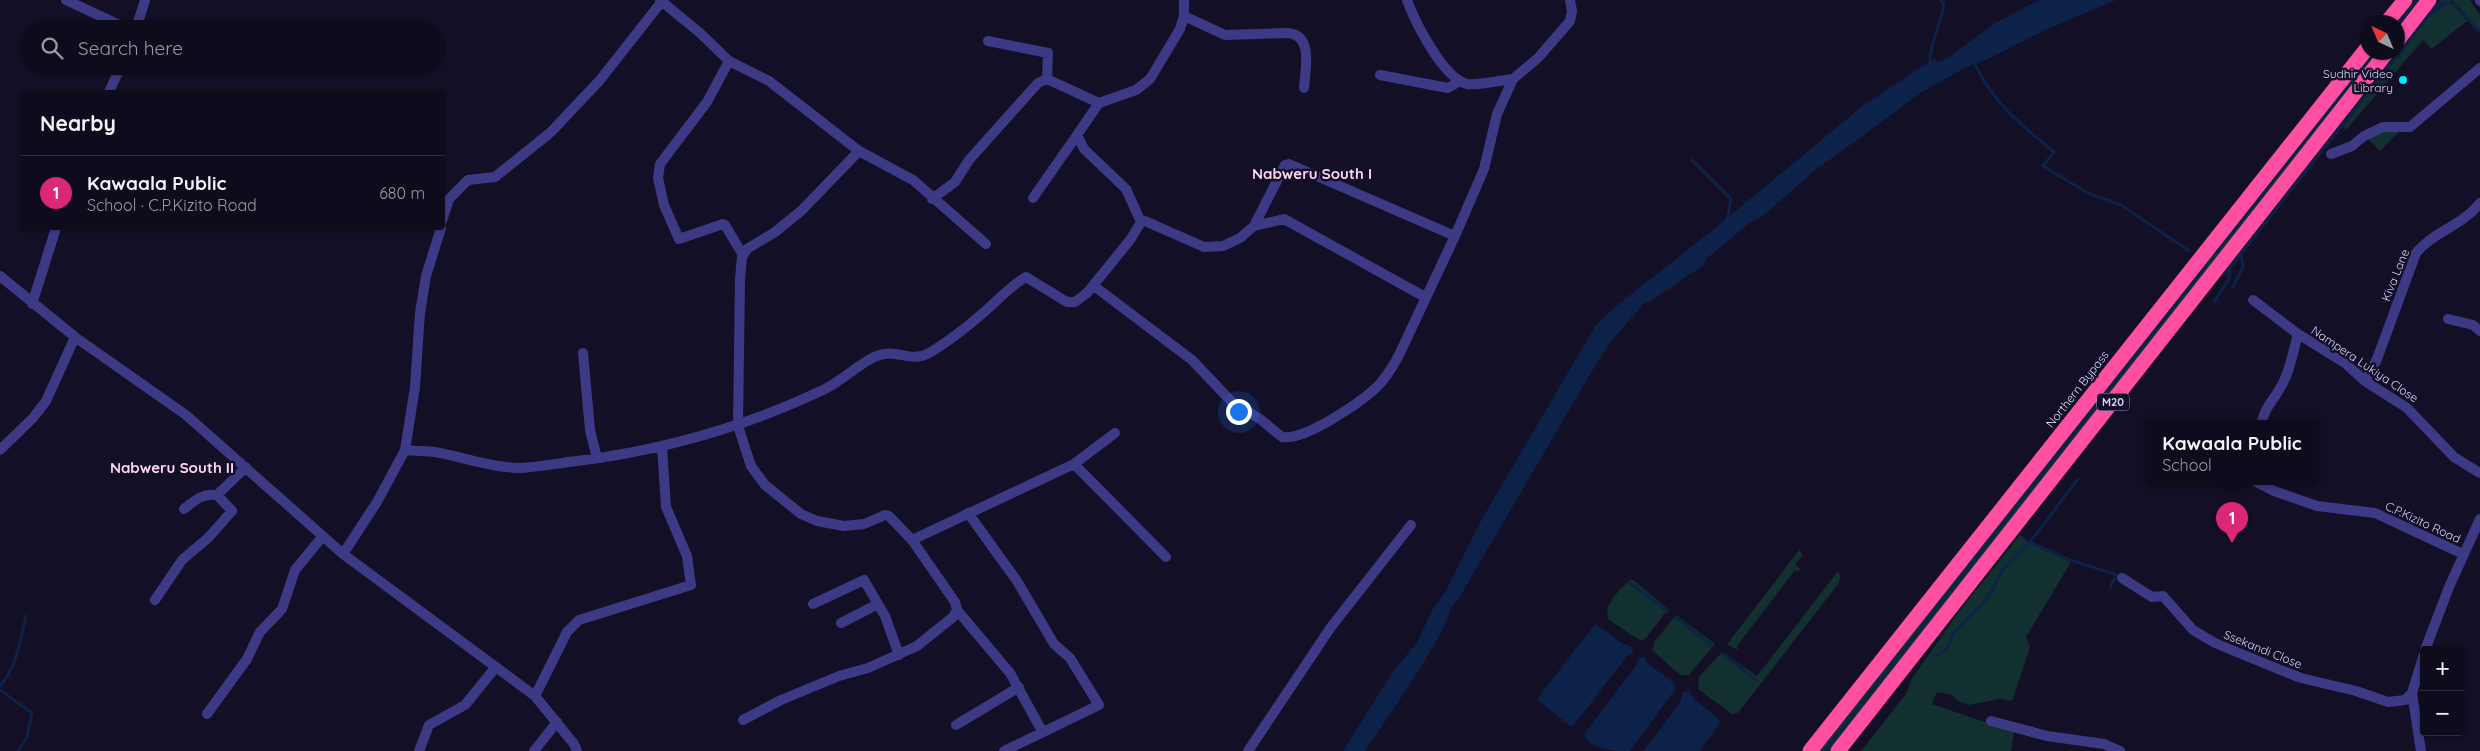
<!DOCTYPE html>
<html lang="en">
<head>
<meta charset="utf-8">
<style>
  :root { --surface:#0e0b1c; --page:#1c1929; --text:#f1f3f6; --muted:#9b9ba3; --line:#2e2b3b; --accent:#db2777 }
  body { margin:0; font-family:Quicksand,sans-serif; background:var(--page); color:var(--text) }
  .controls { position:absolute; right:15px; bottom:15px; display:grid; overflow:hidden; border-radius:5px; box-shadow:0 1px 4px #0004 }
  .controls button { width:45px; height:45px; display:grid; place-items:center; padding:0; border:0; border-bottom:1px solid var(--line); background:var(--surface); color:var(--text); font:25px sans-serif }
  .compass { position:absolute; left:2360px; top:15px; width:45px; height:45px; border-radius:50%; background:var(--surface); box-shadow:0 1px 4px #0004; rotate:316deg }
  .you { position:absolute; left:1238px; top:411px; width:18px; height:18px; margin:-12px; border:4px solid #fff; border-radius:50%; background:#1a73e8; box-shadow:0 0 0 8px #1a73e833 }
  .badge { display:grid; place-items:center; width:32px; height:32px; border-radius:50%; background:var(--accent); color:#fff; font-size:16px; font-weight:700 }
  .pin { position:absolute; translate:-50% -41px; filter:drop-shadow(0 1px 2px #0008) }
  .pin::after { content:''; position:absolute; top:26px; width:18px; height:15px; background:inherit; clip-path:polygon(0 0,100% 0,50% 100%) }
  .popup { position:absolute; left:2146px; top:420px; width:172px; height:65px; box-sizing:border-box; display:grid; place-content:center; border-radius:5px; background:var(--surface); filter:drop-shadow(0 1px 4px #0005); font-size:16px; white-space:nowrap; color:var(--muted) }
  .popup b { font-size:19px; color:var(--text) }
  .popup::after { content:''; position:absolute; left:50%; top:100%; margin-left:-10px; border:10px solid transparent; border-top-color:var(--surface) }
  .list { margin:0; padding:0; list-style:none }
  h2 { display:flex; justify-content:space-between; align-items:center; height:65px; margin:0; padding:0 20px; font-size:21px }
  h2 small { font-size:16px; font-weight:400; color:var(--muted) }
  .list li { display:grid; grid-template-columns:32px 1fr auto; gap:15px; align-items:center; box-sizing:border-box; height:75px; padding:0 20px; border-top:1px solid var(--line) }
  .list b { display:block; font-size:19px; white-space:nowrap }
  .list p { margin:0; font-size:16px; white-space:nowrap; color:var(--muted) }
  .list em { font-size:16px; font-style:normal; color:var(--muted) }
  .icon { flex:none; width:28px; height:28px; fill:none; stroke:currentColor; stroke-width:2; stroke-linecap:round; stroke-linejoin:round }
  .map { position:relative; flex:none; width:2480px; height:751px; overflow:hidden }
  .search { position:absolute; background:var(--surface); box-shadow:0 1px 4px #0004; left:20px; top:20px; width:425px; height:55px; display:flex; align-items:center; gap:12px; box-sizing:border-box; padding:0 18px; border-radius:28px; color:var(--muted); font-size:19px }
  .panel { position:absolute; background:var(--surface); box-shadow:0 1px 4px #0004; left:20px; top:90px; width:425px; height:140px; border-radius:5px }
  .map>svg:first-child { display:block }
</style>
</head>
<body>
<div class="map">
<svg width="2480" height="751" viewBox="0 0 2480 751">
  <rect width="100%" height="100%" fill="#130f26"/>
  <!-- green -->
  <path fill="#12302f" d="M2442,0H2470L2480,15V30L2453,1L2442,3L2434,10Z
    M2447,3L2452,5L2467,21L2432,49L2423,40L2346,130L2343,127L2428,17Z
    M2368,53H2380L1830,751H1817Z
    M2400,131L2380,151L2367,138L2375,132Z
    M2020,535L2031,544L2071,562L2026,637L2030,647L2012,701L2000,699L1968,705L1958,701L1952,695L1937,692L1932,704L2014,732L2011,751H1861L1906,694L1912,678L1959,612Z
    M1799,550L1803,555L1795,564L1800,569L1798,572L1795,570L1737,646L1738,650L1728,645V643Z
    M1838,571L1840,576L1839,583L1738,713L1732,714L1698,689L1699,677L1722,652L1757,676Z
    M1632,579L1668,609L1647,637L1641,641L1609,620C1601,607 1621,587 1632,579Z
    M1676,615L1714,643L1711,649L1689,675H1680L1652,650L1655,641Z"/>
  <!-- water -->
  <path fill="#0c2248" d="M2039,0H2116L2043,31L1986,60L1963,69L1922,92L1813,172L1763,216L1751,222L1706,259L1704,265L1649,302L1646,301L1609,344L1589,376L1459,598L1449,611C1450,629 1379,730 1365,751H1343L1392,673L1418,641L1431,612L1445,592L1482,519L1596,325L1615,307L1709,233L1860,108L1935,58L1937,62L1944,60L1997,22Z
    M1595,624L1623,644L1632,647L1633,654L1627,656L1574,725L1570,726L1537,699Z
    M1645,656L1647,663L1675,684L1676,688L1630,751C1614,751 1590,751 1584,734L1636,666L1639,658Z
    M1690,691L1693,698L1721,721L1700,751H1643L1680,703L1683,692Z"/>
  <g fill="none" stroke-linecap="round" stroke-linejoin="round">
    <!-- stream -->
    <path stroke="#0c2248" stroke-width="3" d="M2435,10L2447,3L2453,4L2480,32
      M2398,24L2417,0
      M1974,63C1995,105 2019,123 2054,152L2043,166L2086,192L2121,205L2189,251
      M1930,65C1929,44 1941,25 1944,4L1940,0
      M1692,160L1731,199L1727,220
      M2215,253L2375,52
      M2225,274L2441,0
      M2233,287L2243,267L2241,254
      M2214,302L2229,279L2230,270
      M2030,542L2067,559L2114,574L2116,576L2110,587
      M1629,582L1667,611
      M1675,617L1713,646
      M1722,653L1755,679
      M1936,656L1946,650L1953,634L1989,596L2003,569L2030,542L2078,479
      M0,686C16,669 21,638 26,616
      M0,690L32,713L27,737L18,751
      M1825,751L2206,265"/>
    <!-- minor -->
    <path stroke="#3d3a85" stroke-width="10" d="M66,0L128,29
      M660,0L700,33L729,61L769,81L859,151L801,211L775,232L747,249L742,257L740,279L738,426L751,466L765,485L801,514L817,521L844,526L864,524L885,515L889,516L912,540L1074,464L1115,433
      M1407,0C1415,22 1443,78 1467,84C1478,86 1501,80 1513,79
      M2480,0V1
      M1184,16L1225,35L1288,33C1314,35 1305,71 1304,88
      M136,29L145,0
      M988,41L1048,53L1047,79
      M729,61L707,102L660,164L658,178L664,205L679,239L723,224L725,225L743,255
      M1380,75L1448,88L1460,81
      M109,92L121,66
      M1099,103L1077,135L1084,149L1126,189L1141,222
      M859,151L913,180L986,244
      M2331,154L2352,146L2364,136L2383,127H2410L2480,68
      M1033,198L1077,135
      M932,199L955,182L969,160L1038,83L1047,79L1099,103L1136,90L1150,79L1180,29L1184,16V0
      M442,221L449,199L468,180L495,177L551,132L600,80L663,0
      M1254,226L1284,219L1425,297
      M0,276L75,337L186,415L343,554L535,696L574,744L577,751
      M1094,286L1192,360L1232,402L1260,419L1282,437C1305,441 1359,403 1376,388C1385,379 1392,368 1398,357L1455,236L1484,169L1497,114L1513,79L1538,58L1570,21L1572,11L1570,0
      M2253,300L2298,334L2345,363L2365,381L2407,408L2454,457L2480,473
      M32,304L56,228
      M2448,319L2473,325L2480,331
      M583,353L590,430L597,458
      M2365,381L2377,359L2416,253C2433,232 2463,225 2480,203
      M2261,424C2266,406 2270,405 2279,390C2289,375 2293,352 2298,334
      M0,450L33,418L46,401L75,337
      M405,450C415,451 426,451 435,452C463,457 489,467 517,468C537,468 558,463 577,461C663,450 745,427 823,390C842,381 856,366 874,357C898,346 909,365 931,352C949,341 967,327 983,313C997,301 1010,286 1026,277L1067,302H1075L1087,293L1130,240L1141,222L1145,221L1204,247L1223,246L1240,238L1254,226L1285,165L1289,164L1455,236
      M1074,464L1166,557
      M2257,482L2274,491L2317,506L2375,513L2463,554
      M184,509C195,500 203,493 217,495
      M968,513L1017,581L1054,644L1070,658L1099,705L1004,751
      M343,554L377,502L405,450L415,387L420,313L426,276L441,228
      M2122,578L2152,597L2163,596L2193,630L2215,643L2278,669L2301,678L2356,691L2388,702L2405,700L2412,693
      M155,600L182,560L208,538L232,511L217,495L246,467
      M813,604L864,580L885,616L899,655
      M957,610L1010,673L1042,731
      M841,623L878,604
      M2425,650L2449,587L2480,519
      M535,696L567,632L579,620L691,585L687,556L666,507L662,447
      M207,714L247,659L260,632L282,609L295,570L323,536
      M743,720L781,700L839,676L868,668L917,646L953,617L957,610L955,602L912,540
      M1991,721L2047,736L2104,744L2120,751
      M956,725L1019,687
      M419,751L429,725L465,705L495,668
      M534,751L557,722
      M1248,751L1331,627L1411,525
      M2421,751L2412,693L2424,654"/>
    <!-- highway -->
    <path stroke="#ff4fa3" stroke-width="15" d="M2387,22L2405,0
      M2398,40L2429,0
      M1810,751L2368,47
      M1838,751L2387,52"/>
  </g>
  <!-- markers -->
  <circle fill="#00e5ff" stroke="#130f26" stroke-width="2" cx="2403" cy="80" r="5"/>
  <g text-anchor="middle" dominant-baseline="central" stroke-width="5" stroke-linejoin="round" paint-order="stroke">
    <!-- shield labels -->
    <rect fill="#130f26" stroke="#9e99be" stroke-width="1" x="2097" y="393.5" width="32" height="17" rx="4"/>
    <g font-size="11" font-weight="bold" fill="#d9d4ff">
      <text x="2113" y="402">M20</text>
    </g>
    <!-- poi labels -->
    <g font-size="12" fill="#d9d4ff" stroke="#130f26" text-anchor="end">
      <text x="2393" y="73">Sudhir Video<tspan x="2393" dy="14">Library</tspan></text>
    </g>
    <!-- street labels -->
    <g font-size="12" fill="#d9d4ff" stroke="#130f26">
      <text transform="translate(2395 275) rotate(-68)">Kiva Lane</text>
      <text transform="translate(2365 364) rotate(34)">Nampera Lukiya Close</text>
      <text transform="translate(2077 389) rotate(-52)">Northern Bypass</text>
      <text transform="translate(2423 522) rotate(25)">C.P.Kizito Road</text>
      <text transform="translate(2263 649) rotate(22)">Ssekandi Close</text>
    </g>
    <!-- quarter labels -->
    <g font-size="15" font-weight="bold" fill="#ffd6f0" stroke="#130f26">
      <text x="1312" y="173">Nabweru South I</text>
      <text x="172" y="467">Nabweru South II</text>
    </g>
  </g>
</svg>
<div class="controls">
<button>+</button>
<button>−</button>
</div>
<svg class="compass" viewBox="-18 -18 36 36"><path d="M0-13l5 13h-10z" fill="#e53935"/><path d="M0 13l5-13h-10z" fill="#9b9ba3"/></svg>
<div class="you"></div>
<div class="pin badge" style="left:2232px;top:543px">1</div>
<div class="popup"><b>Kawaala Public</b>School</div>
<div class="search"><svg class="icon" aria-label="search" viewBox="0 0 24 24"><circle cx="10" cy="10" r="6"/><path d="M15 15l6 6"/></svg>Search here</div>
<section class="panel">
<h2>Nearby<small></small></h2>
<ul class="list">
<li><span class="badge">1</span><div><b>Kawaala Public</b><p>School · C.P.Kizito Road</p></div><em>680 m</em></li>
</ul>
</section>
</div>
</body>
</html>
